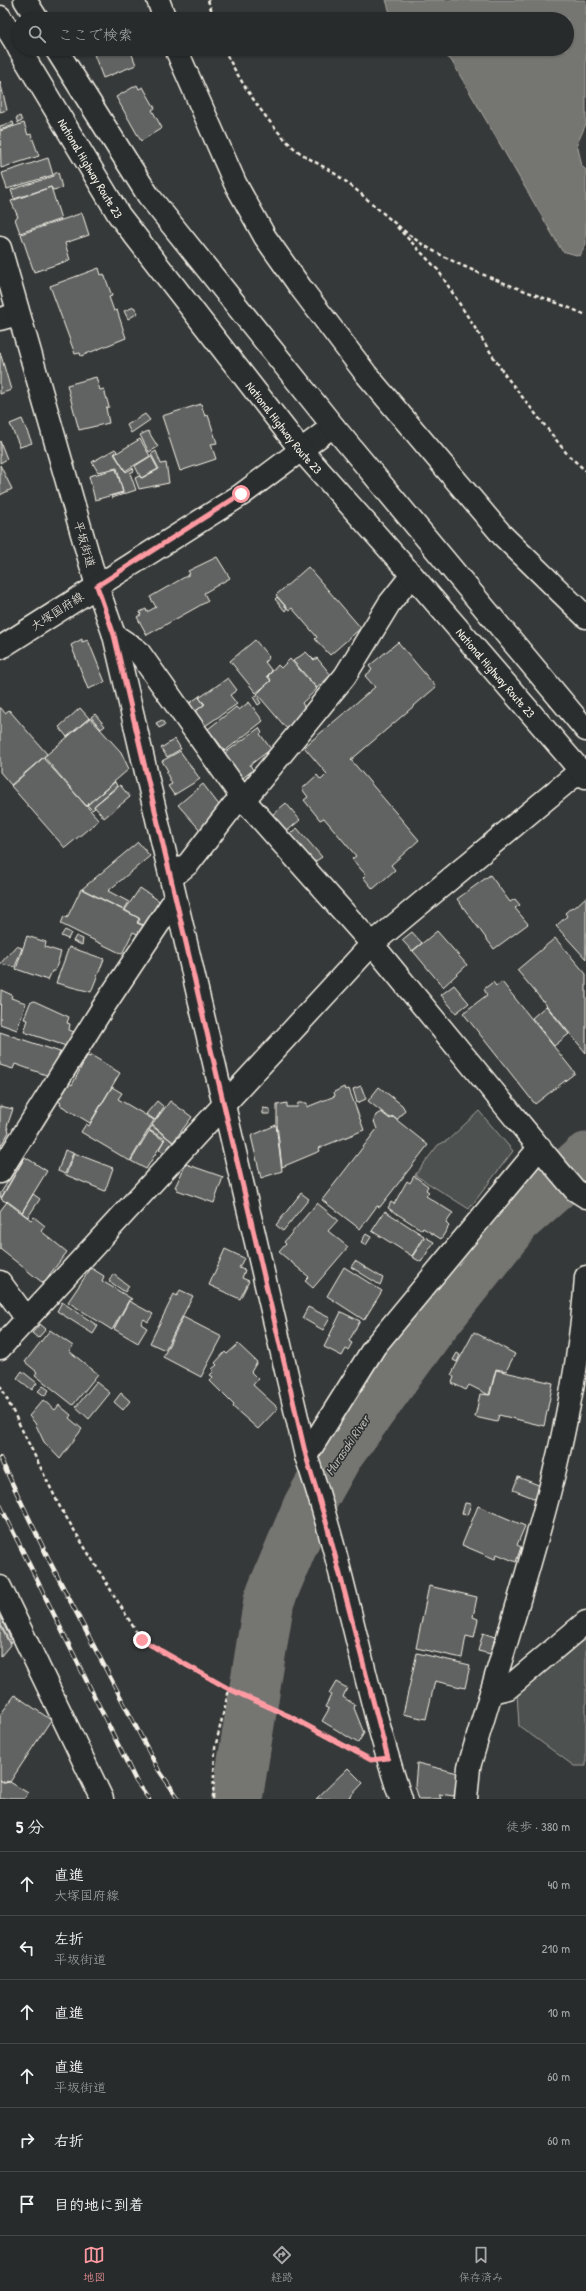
<!DOCTYPE html>
<html lang="ja">
<head>
<meta charset="utf-8">
<style>
  :root { --surface:#282b2b; --page:#303333; --text:#f1f3f6; --muted:#a5a7a9; --line:#444747; --accent:#ff9aa2 }
  body { margin:0; font-family:"Patrick Hand","Klee One",sans-serif; background:var(--page); color:var(--text) }
  .stop { position:absolute; width:12px; height:12px; margin:-9px; border:3px solid #ff9aa2; border-radius:50%; background:#fff }
  .stop.end { background:#ff9aa2; border-color:#fff; box-shadow:0 1px 4px #0008 }
  .list { margin:0; padding:0; list-style:none }
  h2 { display:flex; justify-content:space-between; align-items:center; height:52px; margin:0; padding:0 16px; font-size:17px }
  h2 small { font-size:13px; font-weight:400; color:var(--muted) }
  .list li { display:grid; grid-template-columns:26px 1fr auto; gap:12px; align-items:center; box-sizing:border-box; height:64px; padding:0 16px; border-top:1px solid var(--line) }
  .list b { display:block; font-size:15px; white-space:nowrap }
  .list p { margin:0; font-size:13px; white-space:nowrap; color:var(--muted) }
  .list em { font-size:13px; font-style:normal; color:var(--muted) }
  .icon { flex:none; width:22px; height:22px; fill:none; stroke:currentColor; stroke-width:2; stroke-linecap:round; stroke-linejoin:round }
  .map { position:relative; flex:none; width:586px; height:1799px; overflow:hidden }
  .search { position:absolute; background:var(--surface); box-shadow:0 1px 3px #0004; left:12px; right:12px; top:12px; height:44px; display:flex; align-items:center; gap:10px; box-sizing:border-box; padding:0 14px; border-radius:22px; color:var(--muted); font-size:15px }
  .sheet { height:436px; background:var(--surface) }
  nav { display:flex; justify-content:space-around; align-items:center; box-sizing:border-box; height:56px; border-top:1px solid var(--line); background:var(--surface); font-size:11px; color:var(--muted) }
  nav a { display:grid; justify-items:center; gap:2px }
  nav .on { color:var(--accent) }
  .map>svg:first-child { display:block }
</style>
</head>
<body>
<div class="map">
<svg width="586" height="1799" viewBox="0 0 586 1799">
  <rect width="100%" height="100%" fill="#363939"/>
  <filter id="ink" filterUnits="userSpaceOnUse"><feTurbulence type="fractalNoise" baseFrequency=".025" numOctaves="2"/><feDisplacementMap in="SourceGraphic" scale="8" xChannelSelector="R" yChannelSelector="G"/><feConvolveMatrix kernelMatrix="1 2 1 2 8 2 1 2 1" color-interpolation-filters="sRGB"/></filter>
  <g filter="url(#ink)">
    <!-- green -->
    <path fill="#4e514f" stroke="#a1a19c" d="M479,1111L513,1151L469,1209L415,1175L438,1145L448,1140Z
      M586,1631V1766H574L519,1726L517,1694Z"/>
    <!-- water -->
    <path fill="#757572" stroke="#a8a7a1" d="M386,0H586V124L577,144L582,166L586,170V244L580,256L562,251L451,60L439,51L421,55L414,49H567V19H392Z"/>
    <g fill="none" stroke-linecap="round" stroke-linejoin="round">
      <!-- river -->
      <path stroke="#757572" stroke-width="51" d="M237,1799L269,1600L308,1507L336,1457L433,1324L516,1220L586,1158"/>
    </g>
    <!-- building -->
    <path fill="#616362" stroke="#f4f1e8" d="M92,49H130L136,65L103,78Z
      M0,81L7,110L0,112Z
      M137,85L139,89L143,87L155,108L152,110L162,128L141,141L116,97Z
      M20,116L22,121L18,123L16,118Z
      M13,122L14,125L0,130V126Z
      M24,123L28,135L31,134L39,156L1,168L0,131Z
      M48,158L53,175L7,189L2,173Z
      M58,172L62,188L53,190L51,187L14,199L11,190L54,176V174Z
      M51,187L61,219L20,233L15,219L18,217L11,201Z
      M82,213L89,235L65,243L70,260L34,272L21,234Z
      M99,268L101,275L104,274L112,296L109,297L114,311L117,310L126,338L81,356L80,353L75,354L50,286Z
      M134,307L138,313L128,319L124,311Z
      M0,352L11,390L0,394Z
      M96,377L100,390L104,389L109,407L106,408L109,423L79,430L67,385Z
      M201,404L205,416L208,415L217,443L211,444L216,459L180,471L162,416Z
      M145,414L150,420L131,433L127,425Z
      M22,419L32,443L20,447L10,424Z
      M148,431L158,447L149,452L140,435Z
      M140,439L150,456L125,471L115,454Z
      M0,441L7,459L0,463Z
      M115,449L117,451L114,454L126,472L133,468L134,471L130,473L136,490L112,498L111,496L123,493L117,468L98,472L92,462Z
      M156,451L161,464L166,463L169,483L139,489L135,478L139,476L142,478L159,469L151,454Z
      M151,456L158,469L141,478L135,466Z
      M0,465L12,489L0,495Z
      M116,469L123,492L95,500L89,476Z
      M217,557L230,578L204,593L208,601L147,635L137,617L141,615L140,612L146,609L147,612L156,607L150,597L190,574L188,571Z
      M308,567L361,628L330,655L315,639L317,637L292,608L289,610L276,595Z
      M277,597L287,608L285,611L275,599Z
      M82,639V642L88,640L105,682L88,689L71,645Z
      M255,640L269,657L265,662L272,671L267,676L271,681L256,693L230,661Z
      M398,642L436,687L351,760L419,840L391,865L395,870L373,889L363,877L366,875L352,859L356,856L324,818L320,820L304,800L308,797L302,789L317,775L321,780L327,774L304,747L375,687L365,676L372,670L369,666Z
      M306,652L314,660L317,658L331,675L317,688L293,661Z
      M290,659L317,689L302,703L305,708L287,729L257,694L271,680L268,676L278,665L281,668Z
      M228,678L237,690L230,695L237,704L205,726L195,712L205,704L199,698Z
      M201,695L199,697L204,705L194,712L187,705Z
      M256,695L261,703L258,705L253,697Z
      M249,702L263,721L225,751L208,729L236,707L239,710Z
      M0,707L5,713L9,710L47,754L11,785L0,772Z
      M80,708L89,718L67,737L59,727Z
      M95,714L105,726L101,729L91,717Z
      M90,718L121,752L129,769L86,806L44,757Z
      M162,720L165,725L159,728L156,723Z
      M259,728L262,733L260,734L271,749L250,765L253,770L243,778L225,753Z
      M175,739L181,749L167,757L161,748Z
      M180,751L200,779L174,795L168,786L172,784L166,772L168,771L162,761Z
      M43,758L99,820L65,848L11,786Z
      M115,782L117,786L94,806L95,808L92,810L87,805Z
      M203,784L219,805L201,831L178,805Z
      M120,785L130,797L104,818L94,806Z
      M286,803L300,820L286,832L272,815Z
      M297,828L322,857L313,863L288,835Z
      M138,842L150,856L108,891L129,902L124,910L82,889Z
      M490,875L510,902L515,899L520,905L515,908L528,924L494,949L457,899Z
      M140,888L161,902L144,925L138,923L140,919L125,910Z
      M81,889L139,918L137,923L144,926L139,935L133,932L122,954L61,924L64,916L67,918Z
      M586,897V959L556,926L567,916L565,913L572,907L574,908Z
      M65,930L71,933L68,939L61,936Z
      M437,931L467,965L443,987L413,951Z
      M412,932L422,943L412,951L402,940Z
      M27,936L46,942L45,947L61,952L55,971H52L48,980L16,969Z
      M76,936L83,939L82,945L73,941Z
      M555,938L586,974V1053L517,970Z
      M16,946L22,948L15,967L0,964Z
      M69,947L104,959L91,992L56,983Z
      M493,982L496,986L502,982L575,1073L535,1104L463,1013L487,995L484,989Z
      M454,985L469,1003L456,1013L441,995Z
      M1,990L12,995L11,998L26,1003L17,1030L0,1024Z
      M34,1001L69,1017L67,1023L70,1024L69,1030L74,1032L69,1047L24,1032L28,1020L24,1019L30,1003Z
      M546,1006L569,1034L554,1046L532,1018Z
      M0,1032L60,1052L52,1077L15,1064L13,1069L0,1065Z
      M91,1055L120,1073L90,1123L60,1105L61,1103L58,1101L69,1083L72,1085L87,1056L90,1057Z
      M361,1086L366,1099L357,1103L353,1089Z
      M112,1087L122,1093L118,1099L154,1120L130,1161L81,1132L86,1124L89,1126Z
      M344,1087L345,1090L349,1089L364,1130L319,1148L320,1151L282,1167L277,1125V1105L287,1103V1107H297L298,1103H307V1107L335,1096L334,1092Z
      M379,1087L402,1105L405,1110L397,1120L392,1116L390,1118L368,1101Z
      M157,1101L164,1107L155,1120L146,1114Z
      M170,1101L192,1117L173,1142L152,1125Z
      M0,1106L13,1109L7,1126L9,1132L0,1147Z
      M263,1108L270,1109V1114H263Z
      M381,1112L390,1119L393,1117L428,1145L380,1207L377,1206L360,1229L322,1200L377,1129L374,1121L376,1115Z
      M276,1125L282,1171L261,1178L251,1136Z
      M152,1126L173,1142L164,1153L159,1149L165,1139L149,1130Z
      M149,1131L164,1140L146,1169L131,1161Z
      M65,1150L73,1153L65,1174L58,1171Z
      M74,1153L113,1168L105,1191L66,1175Z
      M25,1157L47,1171L22,1212L7,1201L6,1202L1,1199Z
      M22,1159L23,1160L1,1198L0,1194Z
      M186,1164L223,1177L214,1203L177,1190V1188L175,1187Z
      M414,1176L428,1186L426,1190L429,1192L426,1196L453,1213L446,1223L449,1226L441,1239L423,1228L422,1230L388,1208L391,1202L394,1204L407,1181L410,1183Z
      M301,1193L309,1199L283,1231L276,1225Z
      M33,1194L40,1199L28,1217L22,1213Z
      M7,1202L31,1220L34,1217L45,1226L41,1231L67,1252L43,1283L0,1249V1211Z
      M317,1203L338,1220L328,1231L348,1247L313,1288L305,1281L309,1277L279,1252L286,1244L284,1242Z
      M385,1211L424,1236L412,1256L372,1231Z
      M366,1234L371,1237L366,1245L361,1242Z
      M425,1237L434,1242L421,1262L412,1257Z
      M225,1249L244,1258L239,1268L245,1270L242,1278L249,1281L240,1299L209,1285Z
      M355,1261L383,1278L380,1285L351,1267Z
      M344,1267L382,1291L364,1320L327,1296Z
      M91,1268L104,1276L102,1281L132,1299L129,1300L112,1330L68,1302Z
      M113,1274L129,1286L125,1292L109,1281Z
      M180,1290L193,1296L165,1350L150,1343L174,1294L177,1296Z
      M129,1301L153,1314L148,1322L144,1319L141,1324L147,1328L138,1343L114,1329Z
      M62,1302L98,1326L93,1334L57,1311Z
      M308,1307L330,1318L323,1330L302,1318Z
      M341,1312L360,1321L349,1341L352,1343L348,1350L346,1349L342,1356L324,1347Z
      M183,1317L222,1337L201,1377L163,1357Z
      M40,1324L46,1329L38,1338L32,1333Z
      M50,1330L73,1346L69,1351L98,1374L73,1405L35,1375L37,1372L25,1362Z
      M474,1332L515,1354L506,1371L496,1369L489,1395L469,1385L466,1390L452,1383L454,1377L451,1375Z
      M238,1344L257,1362L251,1372L258,1379L253,1385L278,1408L258,1429L233,1407L234,1405L210,1381L213,1377L210,1375L214,1371L212,1369L217,1365L215,1363L225,1352L227,1354Z
      M457,1353L460,1355L457,1362L453,1360Z
      M496,1370L553,1383L544,1426L499,1415L497,1422L475,1417L480,1394L490,1395Z
      M22,1371L37,1383L32,1390L17,1378Z
      M96,1382L110,1393L89,1419L76,1407Z
      M43,1386L49,1390L45,1396L38,1391Z
      M121,1393L130,1401L123,1410L114,1402Z
      M43,1400L55,1410L59,1405L71,1415L69,1418L82,1429L60,1459L44,1442L35,1423L29,1416Z
      M518,1477L541,1486L536,1499L513,1490Z
      M465,1503L471,1504L467,1515L462,1514Z
      M478,1506L525,1526L517,1545L521,1547L516,1562L497,1554L495,1559L462,1545Z
      M429,1586L477,1597L473,1617L478,1619L474,1638L466,1636L462,1658L416,1648Z
      M0,1616L12,1642L10,1643L0,1623Z
      M0,1625L10,1645L0,1657Z
      M483,1633L495,1637L491,1654L478,1651Z
      M417,1653L470,1665L465,1688L435,1681L426,1719L403,1714Z
      M336,1682L347,1688L343,1697L355,1705L354,1708L364,1733L358,1743L322,1721L329,1709L325,1707L331,1695L329,1694Z
      M15,1695L51,1720L10,1782L7,1781L5,1783L0,1780V1715Z
      M417,1763L458,1773L454,1796L439,1794L441,1799H419L415,1786Z
      M348,1768L363,1783L349,1798L351,1799H316Z
      M0,1780L5,1783L10,1782L28,1793L24,1799H0Z"/>
    <g fill="none" stroke-linecap="round" stroke-linejoin="round">
      <!-- minor casing -->
      <g stroke="#f4f1e8" stroke-width="25">
        <path id="minor" d="M158,0L165,19
          M176,49L235,183L265,237L301,288L366,374L503,536L586,617
          M0,319L18,314
          M114,635L138,651L244,800L372,944L553,1164L575,1190L586,1197
          M171,878L189,863L233,806L244,800L345,676L389,604L412,575
          M0,1172L102,1009L175,899
          M0,1282L27,1319
          M0,1348L372,944L580,771
          M306,1456L375,1346L540,1147
          M0,1587L102,1799
          M491,1692L508,1688L586,1622
          M466,1799L469,1767C515,1606 575,1446 586,1277"/>
      </g>
      <!-- tertiary casing -->
      <g stroke="#f4f1e8" stroke-width="25">
        <path id="tertiary" d="M0,248L97,586L114,635L306,1456C345,1568 363,1687 401,1799"/>
      </g>
      <!-- secondary casing -->
      <g stroke="#f4f1e8" stroke-width="25">
        <path id="secondary" d="M0,648L241,495L333,426"/>
      </g>
      <!-- trunk casing -->
      <g stroke="#f4f1e8" stroke-width="25">
        <g id="trunk">
          <path d="M25,0L37,19"/>
          <path d="M0,17L19,48"/>
          <path id="s1" d="M19,49L119,215L301,450L412,575L586,777"/>
          <path d="M56,49L148,195L333,426L586,730"/>
        </g>
      </g>
      <!-- path -->
      <path stroke="#f4f1e8" stroke-width="2.5" stroke-dasharray="4 3" stroke-linecap="butt" d="M208,0L214,19
        M224,49C238,79 269,126 294,148C310,161 329,168 345,181C371,201 394,225 422,244C473,276 532,291 586,315
        M397,227L438,270L505,375L568,455L586,471
        M0,1385L60,1507L142,1641L229,1689L289,1716L359,1754
        M213,1799L215,1748L229,1689"/>
      <!-- minor -->
      <use href="#minor" stroke="#2a2d2e" stroke-width="22"/>
      <!-- tertiary -->
      <use href="#tertiary" stroke="#2a2d2e" stroke-width="22"/>
      <!-- secondary -->
      <use href="#secondary" stroke="#2a2d2e" stroke-width="22"/>
      <!-- trunk -->
      <use href="#trunk" stroke="#2a2d2e" stroke-width="22"/>
      <!-- rail casing -->
      <g stroke="#f4f1e8" stroke-width="4.5">
        <path id="rail" d="M0,1458L51,1564L158,1769L179,1799
          M0,1505L136,1781L149,1799"/>
      </g>
      <!-- rail -->
      <use href="#rail" stroke="#2a2d2e" stroke-width="3" stroke-dasharray="9" stroke-linecap="butt"/>
    </g>
  </g>
  <g fill="none" stroke-linecap="round" stroke-linejoin="round" filter="url(#ink)">
    <!-- route -->
    <path stroke="#ff9aa2" stroke-width="5" d="M142,1640L229,1689L289,1716L371,1760L388,1758L327,1525L306,1456L114,635L97,586L241,494"/>
  </g>
  <g text-anchor="middle" dominant-baseline="central" stroke-width="3" stroke-linejoin="round" paint-order="stroke">
    <!-- street labels -->
    <g font-size="12" fill="#f4f1e8" stroke="#2a2d2e">
      <text stroke="none"><textPath href="#s1" startOffset="139">National Highway Route 23</textPath></text>
      <text stroke="none"><textPath href="#s1" startOffset="463">National Highway Route 23</textPath></text>
      <text transform="translate(85 544) rotate(74)">平坂街道</text>
      <text transform="translate(57 611) rotate(-33)">大塚国府線</text>
      <text stroke="none"><textPath href="#s1" startOffset="787">National Highway Route 23</textPath></text>
    </g>
    <!-- water labels -->
    <g font-size="13" font-style="italic" fill="#b4b3ad" stroke="#2a2d2e">
      <text transform="translate(347 1445) rotate(-56)">Murasaki River</text>
    </g>
  </g>
</svg>
<div class="stop" style="left:241px;top:494px"></div>
<div class="stop end" style="left:142px;top:1640px"></div>
<div class="search"><svg class="icon" aria-label="search" viewBox="0 0 24 24"><circle cx="10" cy="10" r="6"/><path d="M15 15l6 6"/></svg>ここで検索</div>
</div>
<section class="sheet">
<h2>5 分<small>徒歩 · 380 m</small></h2>
<ul class="list">
<li><svg class="icon" aria-label="ahead" viewBox="0 0 24 24"><path d="M12 20V5M6 11l6-6 6 6"/></svg><div><b>直進</b><p>大塚国府線</p></div><em>40 m</em></li>
<li><svg class="icon" aria-label="left" viewBox="0 0 24 24"><path d="M17 20v-9H6M10 6l-5 5 5 5"/></svg><div><b>左折</b><p>平坂街道</p></div><em>210 m</em></li>
<li><svg class="icon" aria-label="ahead" viewBox="0 0 24 24"><path d="M12 20V5M6 11l6-6 6 6"/></svg><div><b>直進</b></div><em>10 m</em></li>
<li><svg class="icon" aria-label="ahead" viewBox="0 0 24 24"><path d="M12 20V5M6 11l6-6 6 6"/></svg><div><b>直進</b><p>平坂街道</p></div><em>60 m</em></li>
<li><svg class="icon" aria-label="right" viewBox="0 0 24 24"><path d="M7 20v-9h11M14 6l5 5-5 5"/></svg><div><b>右折</b></div><em>60 m</em></li>
<li><svg class="icon" aria-label="arrive" viewBox="0 0 24 24"><path d="M6 21V4h12l-3 4 3 4H6"/></svg><div><b>目的地に到着</b></div></li>
</ul>
</section>
<nav>
<a class="on"><svg class="icon" aria-label="map" viewBox="0 0 24 24"><path d="M3 6l6-2 6 2 6-2v14l-6 2-6-2-6 2zM9 4v14M15 6v14"/></svg>地図</a>
<a><svg class="icon" aria-label="directions" viewBox="0 0 24 24"><path d="M12 3l9 9-9 9-9-9zM9 14v-3h6M13 9l2 2-2 2"/></svg>経路</a>
<a><svg class="icon" aria-label="saved" viewBox="0 0 24 24"><path d="M7 4h10v16l-5-4-5 4z"/></svg>保存済み</a>
</nav>
</body>
</html>
